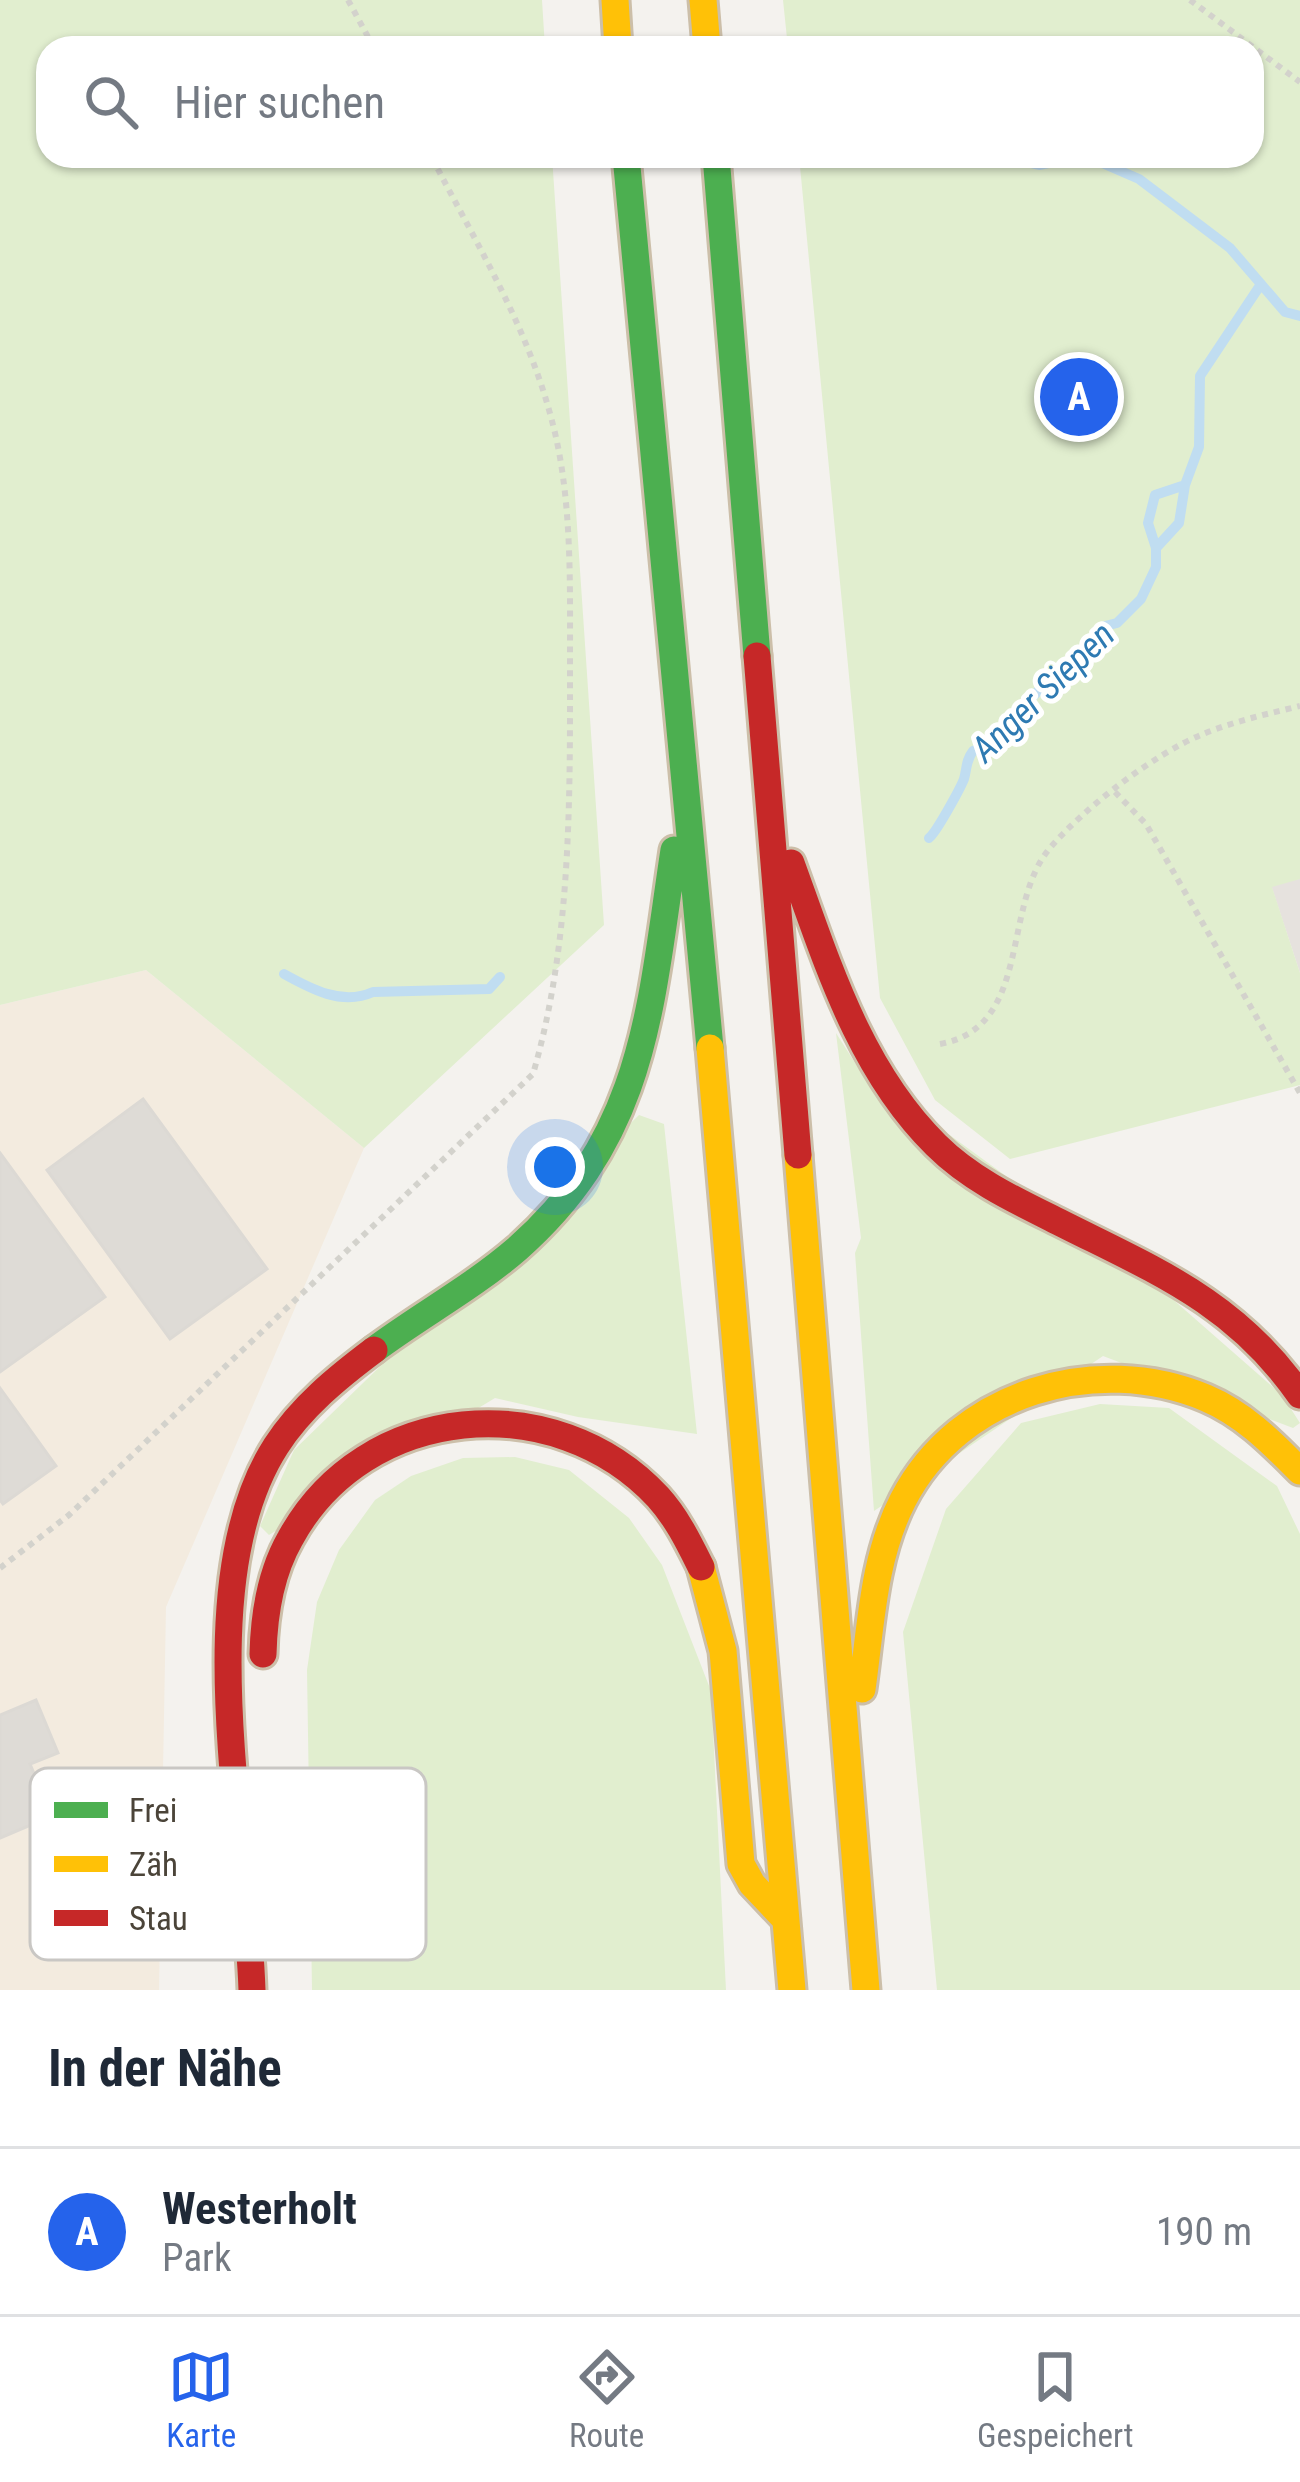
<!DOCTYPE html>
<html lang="de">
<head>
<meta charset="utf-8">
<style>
  :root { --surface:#fff; --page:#f2f2f3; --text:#1f2937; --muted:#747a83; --line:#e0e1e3; --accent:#2563eb }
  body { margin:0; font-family:"Roboto Condensed",sans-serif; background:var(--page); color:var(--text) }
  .you { position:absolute; left:555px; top:1167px; width:42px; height:42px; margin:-30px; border:9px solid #fff; border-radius:50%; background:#1a73e8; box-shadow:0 0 0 18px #1a73e833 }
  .badge { display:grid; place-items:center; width:78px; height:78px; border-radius:50%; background:var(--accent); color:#fff; font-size:39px; font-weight:700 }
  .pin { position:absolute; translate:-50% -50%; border:6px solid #fff; box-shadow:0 3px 12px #0006 }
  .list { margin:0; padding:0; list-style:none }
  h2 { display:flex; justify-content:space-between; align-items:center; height:156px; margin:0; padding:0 48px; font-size:51px }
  h2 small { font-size:39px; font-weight:400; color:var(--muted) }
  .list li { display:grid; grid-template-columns:78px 1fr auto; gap:36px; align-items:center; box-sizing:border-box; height:168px; padding:0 48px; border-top:3px solid var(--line) }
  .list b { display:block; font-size:45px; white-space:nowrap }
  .list p { margin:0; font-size:39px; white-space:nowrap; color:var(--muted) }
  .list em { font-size:39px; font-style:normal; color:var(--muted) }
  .icon { flex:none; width:66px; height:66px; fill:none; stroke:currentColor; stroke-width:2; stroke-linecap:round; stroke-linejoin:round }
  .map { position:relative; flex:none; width:1300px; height:1990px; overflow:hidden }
  .search { position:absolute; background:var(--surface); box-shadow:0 3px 9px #0004; left:36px; right:36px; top:36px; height:132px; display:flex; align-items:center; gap:30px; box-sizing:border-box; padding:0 42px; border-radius:36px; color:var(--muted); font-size:45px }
  .sheet { height:324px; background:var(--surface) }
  nav { display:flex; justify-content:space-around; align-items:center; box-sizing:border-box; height:168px; border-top:3px solid var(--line); background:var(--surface); font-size:33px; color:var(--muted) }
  nav a { display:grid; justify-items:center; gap:6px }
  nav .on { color:var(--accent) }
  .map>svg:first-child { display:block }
</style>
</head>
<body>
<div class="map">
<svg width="1300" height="1990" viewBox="0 0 1300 1990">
  <rect width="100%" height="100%" fill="#f4f2ee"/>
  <!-- commercial -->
  <path fill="#f3ebdf" d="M146,970L364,1148L166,1607L159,1990H0V1005Z"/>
  <!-- industrial -->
  <path fill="#e6e2de" d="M1300,879V973L1270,882Z"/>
  <!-- green -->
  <path fill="#e1eecf" d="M0,0H542L545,48H48V156H552L604,925L364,1148L146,970L0,1005Z
    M783,0H1300V879L1272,887L1300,973V1085L1010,1159L935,1100L880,998L799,156H1252V48H788Z
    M836,1033L859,1069L1161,1289L1282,1395L1300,1423L1293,1428L1103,1356L874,1511L855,1253L861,1238Z
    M639,1115L664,1124L697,1434L578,1417L495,1398L269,1535L260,1526L294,1450Z
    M1100,1404L1169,1408L1277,1486L1300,1534V1990H937L903,1632L946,1509L1021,1423Z
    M515,1457L569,1470L629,1518L662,1565L711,1691L726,1990H312L307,1670L317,1602L339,1550L375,1500L411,1476L463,1458Z"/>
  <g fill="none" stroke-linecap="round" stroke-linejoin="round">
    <!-- stream -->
    <path stroke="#c0ddf1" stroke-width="10" d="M1003,156L1039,165L1082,156
      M1086,156L1139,179L1230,248L1285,312L1300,316
      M1156,548L1148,523L1155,495L1185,485
      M929,838C936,833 960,789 964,779C967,768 966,760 973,751L984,747L1043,686L1047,677L1079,655L1105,626L1117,623L1141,599L1156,567V548L1179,523L1185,485L1199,447L1200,376L1261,284
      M284,974C311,989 342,1006 373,992L489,989L500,977"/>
  </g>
  <!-- building -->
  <path fill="#dedbd6" stroke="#dcd9d4" stroke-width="3" d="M143,1099L267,1269L170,1339L47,1170Z
    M0,1153L105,1297L0,1372Z
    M0,1388L56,1466L3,1504L0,1500Z
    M36,1700L58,1753L30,1764L52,1816L0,1838V1715Z"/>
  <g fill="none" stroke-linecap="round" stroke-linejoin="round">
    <!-- fast casing -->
    <g stroke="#ccbfa9" stroke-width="33">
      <path id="fast" d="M626,156L710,1048
        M716,156L757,656
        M374,1350C421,1315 473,1287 517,1249C646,1135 650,1008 674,850"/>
    </g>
    <!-- slow casing -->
    <g stroke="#ccbfa9" stroke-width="33">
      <path id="slow" d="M615,0L618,48
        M703,0L707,48
        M710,1048L792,1990
        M798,1155L866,1990
        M701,1567L723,1651L741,1864L752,1884L786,1920
        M862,1689C871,1626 873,1558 903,1500C959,1392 1096,1352 1206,1398C1244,1414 1272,1443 1300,1471"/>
    </g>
    <!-- jam casing -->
    <g stroke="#ccbfa9" stroke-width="33">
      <path id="jam" d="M757,656L798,1155
        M791,863C827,962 859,1069 936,1145C968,1177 1010,1198 1051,1218C1151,1269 1233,1299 1300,1395
        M263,1654C264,1614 270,1574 290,1539C364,1402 555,1386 658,1497C677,1518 689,1543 701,1567
        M252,1990C247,1833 188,1583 276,1446C301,1407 338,1377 374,1350"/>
    </g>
    <!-- path -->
    <path stroke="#d3d2cc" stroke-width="6" stroke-dasharray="6 6" stroke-linecap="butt" d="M348,0L374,48
      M1190,0L1300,82
      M1115,792L1146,824L1300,1093
      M940,1044C1033,1027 1001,905 1050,848C1084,808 1154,754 1203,734C1235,721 1267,714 1300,706
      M0,1568L69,1515L533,1074C572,940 570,796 570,657C570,580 572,496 552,421C528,327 475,241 431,156"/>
    <!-- fast -->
    <use href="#fast" stroke="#4caf50" stroke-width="27"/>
    <!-- slow -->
    <use href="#slow" stroke="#ffc107" stroke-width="27"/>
    <!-- jam -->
    <use href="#jam" stroke="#c62828" stroke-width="27"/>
  </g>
  <g text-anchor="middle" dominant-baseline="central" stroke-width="10" stroke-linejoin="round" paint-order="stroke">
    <!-- water labels -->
    <g font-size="36" font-style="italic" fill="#2e7ab2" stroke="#fff">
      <text transform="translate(1043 692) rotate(-44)">Anger Siepen</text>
    </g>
  </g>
  <!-- legend -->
  <rect x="30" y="1768" width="396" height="192" rx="18" fill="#fff" stroke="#c9c7c4" stroke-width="3"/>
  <rect x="54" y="1802" width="54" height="16" fill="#4caf50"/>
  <rect x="54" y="1856" width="54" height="16" fill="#ffc107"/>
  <rect x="54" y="1910" width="54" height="16" fill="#c62828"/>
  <g font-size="33" fill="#4b4439">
    <text x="129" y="1822">Frei</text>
    <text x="129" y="1876">Zäh</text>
    <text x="129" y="1930">Stau</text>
  </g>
</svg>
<div class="you"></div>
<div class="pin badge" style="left:1079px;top:397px">A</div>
<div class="search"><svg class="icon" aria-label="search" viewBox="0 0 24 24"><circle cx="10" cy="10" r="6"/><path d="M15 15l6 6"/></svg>Hier suchen</div>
</div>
<section class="sheet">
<h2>In der Nähe<small></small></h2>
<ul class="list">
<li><span class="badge">A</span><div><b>Westerholt</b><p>Park</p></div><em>190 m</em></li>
</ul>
</section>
<nav>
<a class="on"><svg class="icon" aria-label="map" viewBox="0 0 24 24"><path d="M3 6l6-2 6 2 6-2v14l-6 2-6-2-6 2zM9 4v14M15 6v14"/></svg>Karte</a>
<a><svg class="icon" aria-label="directions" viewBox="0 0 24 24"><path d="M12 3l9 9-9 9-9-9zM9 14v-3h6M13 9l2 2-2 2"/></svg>Route</a>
<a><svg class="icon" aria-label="saved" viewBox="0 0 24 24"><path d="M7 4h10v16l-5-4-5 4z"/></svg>Gespeichert</a>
</nav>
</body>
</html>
